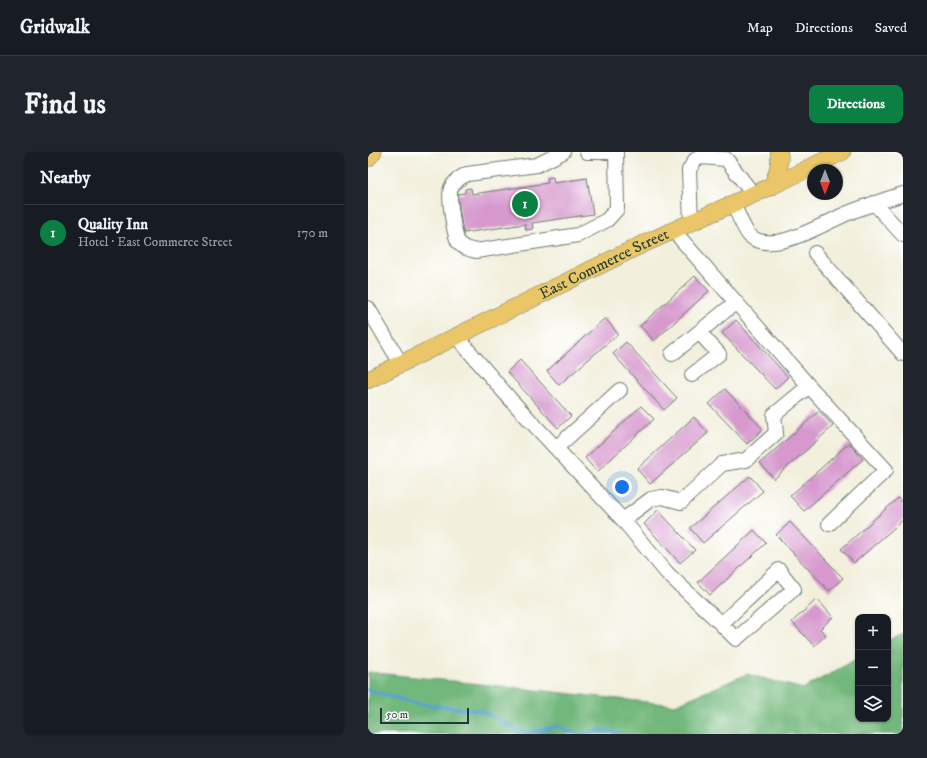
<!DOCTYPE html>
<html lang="en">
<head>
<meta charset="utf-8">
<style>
  :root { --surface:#171b24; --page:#20242c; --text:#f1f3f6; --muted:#9ea1a6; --line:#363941; --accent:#0b8043 }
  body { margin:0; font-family:"IM FELL DW Pica",serif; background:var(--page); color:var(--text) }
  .controls { position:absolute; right:12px; bottom:12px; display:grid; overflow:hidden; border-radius:8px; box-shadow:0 1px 3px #0004 }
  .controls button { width:36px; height:36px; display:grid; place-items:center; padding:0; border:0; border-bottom:1px solid var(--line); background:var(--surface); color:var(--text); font:20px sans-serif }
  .compass { position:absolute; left:439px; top:12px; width:36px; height:36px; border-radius:50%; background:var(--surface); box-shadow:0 1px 3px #0004; rotate:180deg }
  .scale { position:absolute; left:12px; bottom:10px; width:89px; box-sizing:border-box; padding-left:4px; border:2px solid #1f3d34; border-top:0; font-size:11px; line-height:14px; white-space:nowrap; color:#1f3d34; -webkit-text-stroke:3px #fff; paint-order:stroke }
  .you { position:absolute; left:254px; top:335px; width:14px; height:14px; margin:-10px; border:3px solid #fff; border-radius:50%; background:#1a73e8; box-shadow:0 0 0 6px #1a73e833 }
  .badge { display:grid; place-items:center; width:26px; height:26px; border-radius:50%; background:var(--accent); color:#fff; font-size:13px; font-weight:700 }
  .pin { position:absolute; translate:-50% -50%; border:2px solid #fff; box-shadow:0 1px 4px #0006 }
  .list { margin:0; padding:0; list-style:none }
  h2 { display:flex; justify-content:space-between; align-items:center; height:52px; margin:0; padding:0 16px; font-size:17px }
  h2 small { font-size:13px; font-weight:400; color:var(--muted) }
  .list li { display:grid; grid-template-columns:26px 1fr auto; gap:12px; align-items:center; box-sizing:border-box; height:56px; padding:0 16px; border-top:1px solid var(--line) }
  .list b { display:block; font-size:15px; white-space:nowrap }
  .list p { margin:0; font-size:13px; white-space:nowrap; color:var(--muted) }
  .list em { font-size:13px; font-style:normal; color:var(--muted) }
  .icon { flex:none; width:22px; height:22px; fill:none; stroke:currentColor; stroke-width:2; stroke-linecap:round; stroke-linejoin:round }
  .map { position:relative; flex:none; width:535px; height:582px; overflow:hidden; border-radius:8px }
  header { display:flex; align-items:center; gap:24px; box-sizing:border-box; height:56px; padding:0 20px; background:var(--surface); border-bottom:1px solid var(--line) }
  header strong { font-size:19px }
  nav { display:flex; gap:22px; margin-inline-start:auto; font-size:14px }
  .intro { display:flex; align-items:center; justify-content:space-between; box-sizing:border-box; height:96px; padding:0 24px }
  h1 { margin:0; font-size:28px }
  .button { padding:10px 18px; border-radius:8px; background:var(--accent); color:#fff; font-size:14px; font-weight:700 }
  main { display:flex; gap:24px; padding:0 24px }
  aside { flex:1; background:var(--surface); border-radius:8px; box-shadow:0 1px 3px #0004 }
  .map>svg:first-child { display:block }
</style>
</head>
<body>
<header>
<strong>Gridwalk</strong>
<nav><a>Map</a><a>Directions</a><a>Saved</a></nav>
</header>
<div class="intro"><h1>Find us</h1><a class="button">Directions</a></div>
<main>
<aside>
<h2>Nearby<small></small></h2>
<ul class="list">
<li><span class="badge">1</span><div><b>Quality Inn</b><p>Hotel · East Commerce Street</p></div><em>170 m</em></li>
</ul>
</aside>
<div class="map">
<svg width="535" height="582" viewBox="0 0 535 582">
  <rect width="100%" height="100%" fill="#fff"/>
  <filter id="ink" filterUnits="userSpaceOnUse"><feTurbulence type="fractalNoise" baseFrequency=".025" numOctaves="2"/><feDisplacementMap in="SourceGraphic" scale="8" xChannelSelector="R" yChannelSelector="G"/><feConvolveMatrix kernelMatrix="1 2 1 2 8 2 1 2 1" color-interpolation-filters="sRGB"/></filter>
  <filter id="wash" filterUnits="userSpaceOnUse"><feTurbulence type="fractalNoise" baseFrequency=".012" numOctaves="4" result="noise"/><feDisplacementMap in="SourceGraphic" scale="16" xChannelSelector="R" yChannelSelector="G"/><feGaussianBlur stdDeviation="0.9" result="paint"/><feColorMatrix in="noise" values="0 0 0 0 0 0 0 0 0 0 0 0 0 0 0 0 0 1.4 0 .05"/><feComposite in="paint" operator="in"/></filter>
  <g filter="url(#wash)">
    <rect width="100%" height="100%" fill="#f2efdc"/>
    <!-- forest -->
    <path fill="#72b77b" stroke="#487a58" d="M535,482V582H0V520L307,553L379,522L435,537L490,506V567H520V489Z"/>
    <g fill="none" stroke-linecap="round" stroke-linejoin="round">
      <!-- stream -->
      <path stroke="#57a4d0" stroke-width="3.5" d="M0,538L51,552L114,559L131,569L159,582
        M159,582L189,574L208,582
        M213,582L235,578L251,582"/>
    </g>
    <g id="blocks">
      <!-- building -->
      <path fill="#d698cd" d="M185,25L186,31L219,26L225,62L164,71L165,77L158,78L157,72L95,81L89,42L97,41V37L103,36L104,42L180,31L179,26Z
        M327,124L341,139L286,189L272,174Z
        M237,166L250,182L191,233L179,219Z
        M368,168L420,225L407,237L354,181Z
        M258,190L309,246L296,258L245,202Z
        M152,208L203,264L190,276L139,220Z
        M357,237L395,277L379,292L341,252Z
        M273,254L286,267L229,320L217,306Z
        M451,259L465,274L406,327L392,311Z
        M326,265L340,281L282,332L269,317Z
        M481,291L495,307L436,359L422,344Z
        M382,324L395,339L335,391L322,376Z
        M530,346L535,352V368L486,411L473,397Z
        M290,358L327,398L312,411L276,372Z
        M422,370L475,426L461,439L408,383Z
        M386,378L398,391L342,443L330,430Z
        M449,447L465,465L452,477L458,483L446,494L424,470Z"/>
    </g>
  </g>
  <g filter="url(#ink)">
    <use href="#blocks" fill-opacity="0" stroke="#697b6f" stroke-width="1"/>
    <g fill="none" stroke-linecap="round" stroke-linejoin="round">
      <!-- minor casing -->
      <g stroke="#697b6f" stroke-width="16">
        <path id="minor" d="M195,0L169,13L99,22C93,25 86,29 83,36C80,43 86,86 91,91C96,97 101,97 108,99L210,83L239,68L249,57L248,0
          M219,0H248
          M365,51C368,58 377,80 382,84C405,104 456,71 480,61C498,54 516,48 535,42
          M506,51L535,83
          M323,70L321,18L327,8L333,5L358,7L385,42
          M447,101L535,202
          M0,156L33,212
          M88,184L143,248L255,368L283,347L294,345L313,350L354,312L378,308L408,281L406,263L441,234L305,78
          M304,202L367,151
          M324,223L351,202L331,180
          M441,234L518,318L461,372
          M188,296L252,238
          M255,368L299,421L353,472L411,418L426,437L368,487L353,472"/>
      </g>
      <!-- major casing -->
      <g stroke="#697b6f" stroke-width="18">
        <g id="major">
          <path d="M0,6L5,0"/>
          <path d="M404,34C409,22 413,12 411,0"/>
          <path id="s1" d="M0,228L271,94L404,34L474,0"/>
        </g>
      </g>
      <!-- minor -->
      <use href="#minor" stroke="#fff" stroke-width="14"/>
      <!-- major -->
      <use href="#major" stroke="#eac669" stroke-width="17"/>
    </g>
  </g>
  <g text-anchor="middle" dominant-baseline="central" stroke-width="3" stroke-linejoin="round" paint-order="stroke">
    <!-- street labels -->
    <g font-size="16" fill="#1f3d34" stroke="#fff">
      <text stroke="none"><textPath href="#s1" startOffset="263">East Commerce Street</textPath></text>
    </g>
  </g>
</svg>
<div class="controls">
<button>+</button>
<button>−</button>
<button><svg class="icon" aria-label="layers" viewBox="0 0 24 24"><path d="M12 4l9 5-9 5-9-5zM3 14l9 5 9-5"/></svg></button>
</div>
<svg class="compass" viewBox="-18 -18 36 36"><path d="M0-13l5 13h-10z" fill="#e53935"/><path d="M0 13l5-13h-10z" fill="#9ea1a6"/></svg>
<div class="scale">50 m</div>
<div class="you"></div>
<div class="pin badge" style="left:157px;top:52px">1</div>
</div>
</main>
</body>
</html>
